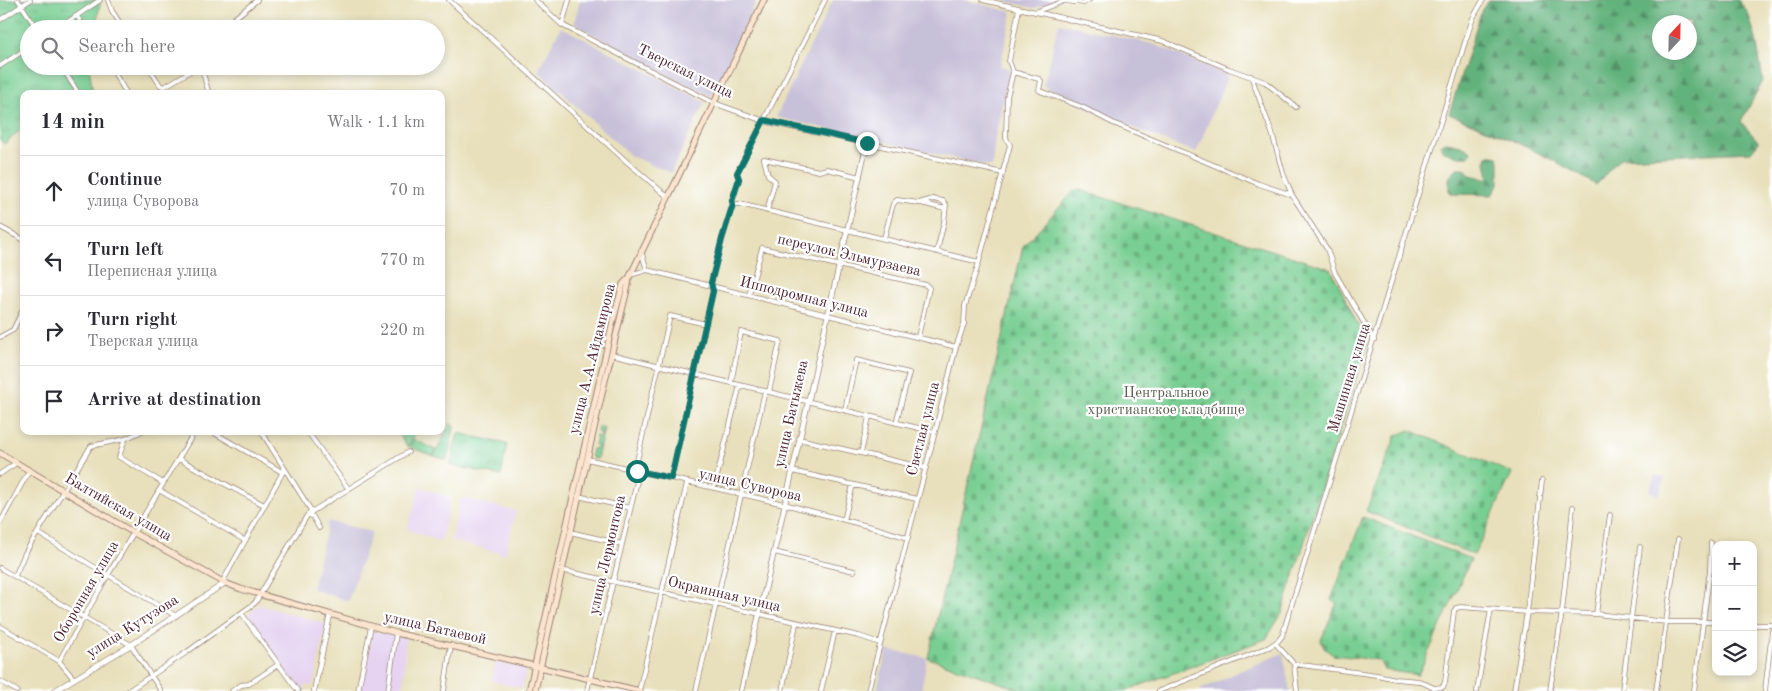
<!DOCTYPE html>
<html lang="en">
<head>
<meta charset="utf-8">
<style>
  :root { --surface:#fff; --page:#f7f7f7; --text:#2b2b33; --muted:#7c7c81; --line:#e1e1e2 }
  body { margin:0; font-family:"Old Standard TT",serif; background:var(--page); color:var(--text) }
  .controls { position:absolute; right:15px; bottom:15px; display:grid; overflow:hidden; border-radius:10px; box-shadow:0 2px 8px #0003 }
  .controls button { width:45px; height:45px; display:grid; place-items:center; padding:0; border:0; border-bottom:1px solid var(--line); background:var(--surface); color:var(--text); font:25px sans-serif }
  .compass { position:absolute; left:1652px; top:15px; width:45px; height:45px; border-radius:50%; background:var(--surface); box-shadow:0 2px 8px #0003; rotate:22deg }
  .stop { position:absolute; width:15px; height:15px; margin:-11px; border:4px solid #0f766e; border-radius:50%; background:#fff }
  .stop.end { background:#0f766e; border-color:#fff; box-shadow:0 1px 5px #0008 }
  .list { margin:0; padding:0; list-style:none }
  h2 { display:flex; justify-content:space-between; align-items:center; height:65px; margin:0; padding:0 20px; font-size:21px }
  h2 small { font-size:16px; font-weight:400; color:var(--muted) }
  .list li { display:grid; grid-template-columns:32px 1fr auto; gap:15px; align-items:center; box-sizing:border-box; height:70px; padding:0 20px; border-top:1px solid var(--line) }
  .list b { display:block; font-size:19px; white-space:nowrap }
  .list p { margin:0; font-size:16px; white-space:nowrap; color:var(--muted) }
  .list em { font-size:16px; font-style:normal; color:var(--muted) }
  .icon { flex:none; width:28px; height:28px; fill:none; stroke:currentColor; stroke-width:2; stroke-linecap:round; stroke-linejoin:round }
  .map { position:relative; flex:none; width:1772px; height:691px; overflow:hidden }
  .search { position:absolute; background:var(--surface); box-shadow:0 2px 8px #0003; left:20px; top:20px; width:425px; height:55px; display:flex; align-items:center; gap:12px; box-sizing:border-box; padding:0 18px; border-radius:28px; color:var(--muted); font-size:19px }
  .panel { position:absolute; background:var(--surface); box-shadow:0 2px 8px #0003; left:20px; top:90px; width:425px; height:345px; border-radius:10px }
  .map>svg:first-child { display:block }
</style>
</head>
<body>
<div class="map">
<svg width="1772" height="691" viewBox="0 0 1772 691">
  <defs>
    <pattern id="grass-tufts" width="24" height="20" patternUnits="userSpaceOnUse" patternTransform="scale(1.25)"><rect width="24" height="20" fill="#79cf93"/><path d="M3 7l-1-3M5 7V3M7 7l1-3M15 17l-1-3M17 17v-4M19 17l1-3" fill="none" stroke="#6ab17f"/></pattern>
    <pattern id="forest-firs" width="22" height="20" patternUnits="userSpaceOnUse" patternTransform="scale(1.25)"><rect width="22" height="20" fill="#62b27d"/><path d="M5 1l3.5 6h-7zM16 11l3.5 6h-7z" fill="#539067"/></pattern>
    <pattern id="cemetery-stones" width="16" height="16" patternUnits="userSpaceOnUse" patternTransform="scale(1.25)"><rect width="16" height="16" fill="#79cf93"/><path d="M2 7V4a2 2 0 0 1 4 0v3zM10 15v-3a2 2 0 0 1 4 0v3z" fill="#6ab17f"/></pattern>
    <pattern id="park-crowns" width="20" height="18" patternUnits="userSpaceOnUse" patternTransform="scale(1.25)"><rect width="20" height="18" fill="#79cf93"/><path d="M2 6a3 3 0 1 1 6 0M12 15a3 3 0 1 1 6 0" fill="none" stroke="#6ab17f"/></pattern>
  </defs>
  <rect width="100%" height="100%" fill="#fff"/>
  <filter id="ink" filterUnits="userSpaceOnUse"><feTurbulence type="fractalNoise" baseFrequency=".02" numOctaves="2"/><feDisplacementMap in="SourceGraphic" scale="10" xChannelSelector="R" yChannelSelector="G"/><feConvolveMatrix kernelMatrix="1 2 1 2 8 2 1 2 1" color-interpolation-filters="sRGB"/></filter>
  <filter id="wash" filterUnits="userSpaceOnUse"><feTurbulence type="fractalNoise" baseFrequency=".0096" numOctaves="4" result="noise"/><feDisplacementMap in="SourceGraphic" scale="20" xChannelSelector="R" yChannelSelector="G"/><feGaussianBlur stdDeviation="1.12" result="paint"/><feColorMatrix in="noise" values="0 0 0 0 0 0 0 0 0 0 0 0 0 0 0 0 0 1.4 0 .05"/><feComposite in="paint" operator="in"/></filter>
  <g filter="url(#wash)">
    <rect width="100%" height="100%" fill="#e8e0bc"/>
    <!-- built -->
    <path fill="#e5d3f1" d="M420,487L451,498L441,542L407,529Z
      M461,498L516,511L505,554L451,541Z
      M259,605L326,624L313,686L305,685L304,691L300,690L247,615Z
      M372,631L406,638L403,691H360Z
      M496,662L526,669L522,688L492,681Z"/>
    <!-- industrial -->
    <path fill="#c7c0d9" d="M580,0H757L711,96L638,61L574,23Z
      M833,0H964L1012,12L1000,66L1010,68L995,137L992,167L776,117Z
      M1001,0H1060L1034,8Z
      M1059,23L1153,44L1228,75L1196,153L1106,117L1043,86Z
      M561,27L705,102L671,173L631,156L538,71Z
      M1655,475L1665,478L1659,495L1649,491Z
      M328,521L372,532L348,601L312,589Z
      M887,650L927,658L921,691H877Z
      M1283,653L1290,691H1198L1240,671Z"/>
    <!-- grass -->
    <path fill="url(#grass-tufts)" stroke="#62775f" d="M0,0H101L95,29H29V66H89L93,94H24V127L4,144L0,140Z
      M450,424L454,426V428L447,460L434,456Z
      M598,427L604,428L597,459L592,458L591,454L592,449L597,448L598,446L594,445L596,443V436L601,437V433L597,432Z
      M397,431H416L409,447L407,446Z
      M413,439L436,450L433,456L410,447Z"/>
    <!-- forest -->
    <path fill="url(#forest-firs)" stroke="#566854" fill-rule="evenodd" d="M1490,0H1738L1748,13L1756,39L1763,81L1741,122L1759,142L1751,152L1620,158L1596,185C1550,156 1500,134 1449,114L1482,9ZM1660,22H1690V52H1660Z
      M1447,142L1461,145L1471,152L1469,156C1460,157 1451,155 1443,151L1441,147L1442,143Z
      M1489,155L1498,157L1499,162V184L1492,195L1453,194L1449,191V178L1457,168H1465L1470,175L1488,179C1490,172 1485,165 1486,158Z"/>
    <!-- cemetery -->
    <path fill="url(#cemetery-stones)" stroke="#62775f" d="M1076,189L1331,269L1367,344L1282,613L1266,639L1125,691H1024L928,658L1023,246Z
      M1410,430L1512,473L1474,555L1366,511L1396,436Z
      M1363,517L1471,559L1418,675L1384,670L1379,660L1333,655L1324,648L1321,640L1337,603L1331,600Z"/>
    <!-- park -->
    <path fill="url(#park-crowns)" stroke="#62775f" d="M458,433L507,444L501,476L450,465Z"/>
  </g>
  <g filter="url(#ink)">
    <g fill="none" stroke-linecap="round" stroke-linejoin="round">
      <!-- minor casing -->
      <g stroke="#998074" stroke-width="5.5">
        <path id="minor" d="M18,0L37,29
          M108,0L112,11L124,29
          M449,0L626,161L668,197
          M535,0L562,25L714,103
          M983,0L1163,41L1229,69L1265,82L1296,107
          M1035,12L1064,1L1084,3L1089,0
          M77,16L85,29
          M0,20L30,0
          M562,25L569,0
          M57,29L100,0
          M221,29L257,0
          M0,66L29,47
          M61,66L79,94
          M110,66L127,94
          M148,66L160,85L164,87L199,66
          M201,66L209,94
          M1013,72L1039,79L1041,81L1039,90L1040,91L1082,107L1113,123L1259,184L1292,195L1327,249L1335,273L1374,340
          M1251,76L1272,133L1283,173L1292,195
          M867,143L1003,173
          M921,203L945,209
          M733,204H740L979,262
          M767,211L775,181L768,175L764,159L819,171L827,169L860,177
          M0,227L24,240
          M884,238L893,204L897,200L919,203L933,199L943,201L946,205L944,222L937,251
          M641,251L647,270
          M630,275L647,270L956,347
          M749,295L762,248L926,285L929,288L918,337
          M0,337L13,330L24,307
          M611,354L935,432
          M731,383L741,332L780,341L769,392
          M845,410L856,360L909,373L896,423
          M211,431L282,472
          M261,431L312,512
          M307,431L348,488
          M125,439L119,457L163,483
          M799,439L926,468
          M861,453L869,417
          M179,459L264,505
          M587,459L784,504L879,529L908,538
          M792,471L917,499
          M0,474L16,463
          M671,478L713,291L711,283L722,239L733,204L732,201L739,179L737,173L825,0
          M714,488L740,385
          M159,490L244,540
          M578,496L630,508
          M308,514L313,517L319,528
          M844,520L853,485
          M0,523L29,471
          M570,532L622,544
          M38,533L176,616
          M774,552L854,571
          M0,568L131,645L161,691
          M561,570L859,636L880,643
          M15,576L25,553L91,446L125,439L142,431
          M223,581L284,470
          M242,614L298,691
          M1596,614L1610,515
          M1753,625H1772
          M0,626L59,661L74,679
          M1275,643L1294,664L1297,691
          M59,661L108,575L195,431
          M1294,664L1377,675L1396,679L1419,681L1434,688L1443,687L1445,682L1454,611L1456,608L1461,607L1527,612L1596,614L1666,622H1716
          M0,681L17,691
          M128,691L187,652L255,603L308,514L408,452
          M232,691L241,685L249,684L279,664
          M358,691L371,626
          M388,691L396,633
          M444,691L451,645
          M587,691L638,477L636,465L670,316L706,324
          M639,691L687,483
          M696,691L765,391
          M782,691L796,624
          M821,691L835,631
          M868,691L935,432L956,347L964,324L965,306L979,262L1010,145L1006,138L1007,97L1013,72L1009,61L1019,9
          M1159,691L1269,647L1278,641L1282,636L1466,39L1473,18L1483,0
          M1477,691L1491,609
          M1514,691L1527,612L1542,481
          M1550,691L1562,612L1573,507
          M1622,691L1640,547
          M1656,691L1678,539
          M1694,691L1710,570L1711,543
          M1765,691L1772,631"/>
      </g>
      <!-- tertiary casing -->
      <g stroke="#998074" stroke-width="6">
        <path id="tertiary" d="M714,103L764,121L867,143L774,552L741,691
          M54,691L131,645L225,583
          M314,691L330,615"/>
      </g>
      <!-- secondary casing -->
      <g stroke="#998074" stroke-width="7">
        <path id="secondary" d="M0,453L134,533L225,583L241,589L396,633L640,691
          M529,691L613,321L623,284L629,278L764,0
          M535,691L603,389L628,286L629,278"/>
      </g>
      <!-- minor -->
      <use href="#minor" stroke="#fff" stroke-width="4"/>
      <!-- tertiary -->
      <use href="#tertiary" stroke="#fff" stroke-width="4.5"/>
      <!-- secondary -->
      <use href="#secondary" stroke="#fbe5cf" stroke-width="5"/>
    </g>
  </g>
  <g fill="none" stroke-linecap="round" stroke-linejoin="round" filter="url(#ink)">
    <!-- route -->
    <path stroke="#0f766e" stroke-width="6" d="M637,471L671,478L713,291L711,283L722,239L733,204L732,201L739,179L737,173L764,120L867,143"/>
  </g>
  <g text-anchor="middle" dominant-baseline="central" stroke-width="4.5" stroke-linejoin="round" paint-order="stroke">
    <!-- street labels -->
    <g font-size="15" fill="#4a1f2b" stroke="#fff">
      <text transform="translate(685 72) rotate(26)">Тверская улица</text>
      <text transform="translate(849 256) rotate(13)">переулок Эльмурзаева</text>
      <text transform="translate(804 298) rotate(14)">Ипподромная улица</text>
      <text transform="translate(593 359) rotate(-76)">улица А.А.Айдамирова</text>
      <text transform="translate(1350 378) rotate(-73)">Машинная улица</text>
      <text transform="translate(792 414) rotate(-77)">улица Батыжева</text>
      <text transform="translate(924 429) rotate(-76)">Светлая улица</text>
      <text transform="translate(750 486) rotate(13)">улица Суворова</text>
      <text transform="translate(118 508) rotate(30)">Балтийская улица</text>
      <text transform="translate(608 555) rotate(-77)">улица Лермонтова</text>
      <text transform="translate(87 592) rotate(-60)">Оборонная улица</text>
      <text transform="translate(724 595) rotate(13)">Окраинная улица</text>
      <text transform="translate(133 627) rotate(-32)">улица Кутузова</text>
      <text transform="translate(435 629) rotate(13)">улица Батаевой</text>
    </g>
    <!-- park labels -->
    <g font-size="15" fill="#5a5d4f" stroke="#fff">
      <text x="1166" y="393">Центральное<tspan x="1166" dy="17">христианское кладбище</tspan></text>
    </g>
  </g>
</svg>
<div class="controls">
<button>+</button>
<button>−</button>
<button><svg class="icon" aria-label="layers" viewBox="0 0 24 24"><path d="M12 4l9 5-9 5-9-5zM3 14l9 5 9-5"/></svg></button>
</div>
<svg class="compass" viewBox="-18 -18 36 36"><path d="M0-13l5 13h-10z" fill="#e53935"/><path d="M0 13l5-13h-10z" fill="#7c7c81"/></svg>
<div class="stop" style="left:637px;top:471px"></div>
<div class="stop end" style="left:867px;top:143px"></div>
<div class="search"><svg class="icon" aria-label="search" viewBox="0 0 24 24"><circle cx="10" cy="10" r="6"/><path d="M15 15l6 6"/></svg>Search here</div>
<section class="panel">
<h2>14 min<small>Walk · 1.1 km</small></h2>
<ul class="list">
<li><svg class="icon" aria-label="ahead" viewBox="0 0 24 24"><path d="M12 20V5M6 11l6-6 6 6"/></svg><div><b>Continue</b><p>улица Суворова</p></div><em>70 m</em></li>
<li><svg class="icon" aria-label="left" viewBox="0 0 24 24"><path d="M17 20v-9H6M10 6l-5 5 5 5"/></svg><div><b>Turn left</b><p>Переписная улица</p></div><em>770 m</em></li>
<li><svg class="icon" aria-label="right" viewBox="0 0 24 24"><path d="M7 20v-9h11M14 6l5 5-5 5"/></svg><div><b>Turn right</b><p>Тверская улица</p></div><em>220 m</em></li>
<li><svg class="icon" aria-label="arrive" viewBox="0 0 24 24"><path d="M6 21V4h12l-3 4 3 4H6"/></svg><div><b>Arrive at destination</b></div></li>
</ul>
</section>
</div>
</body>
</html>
